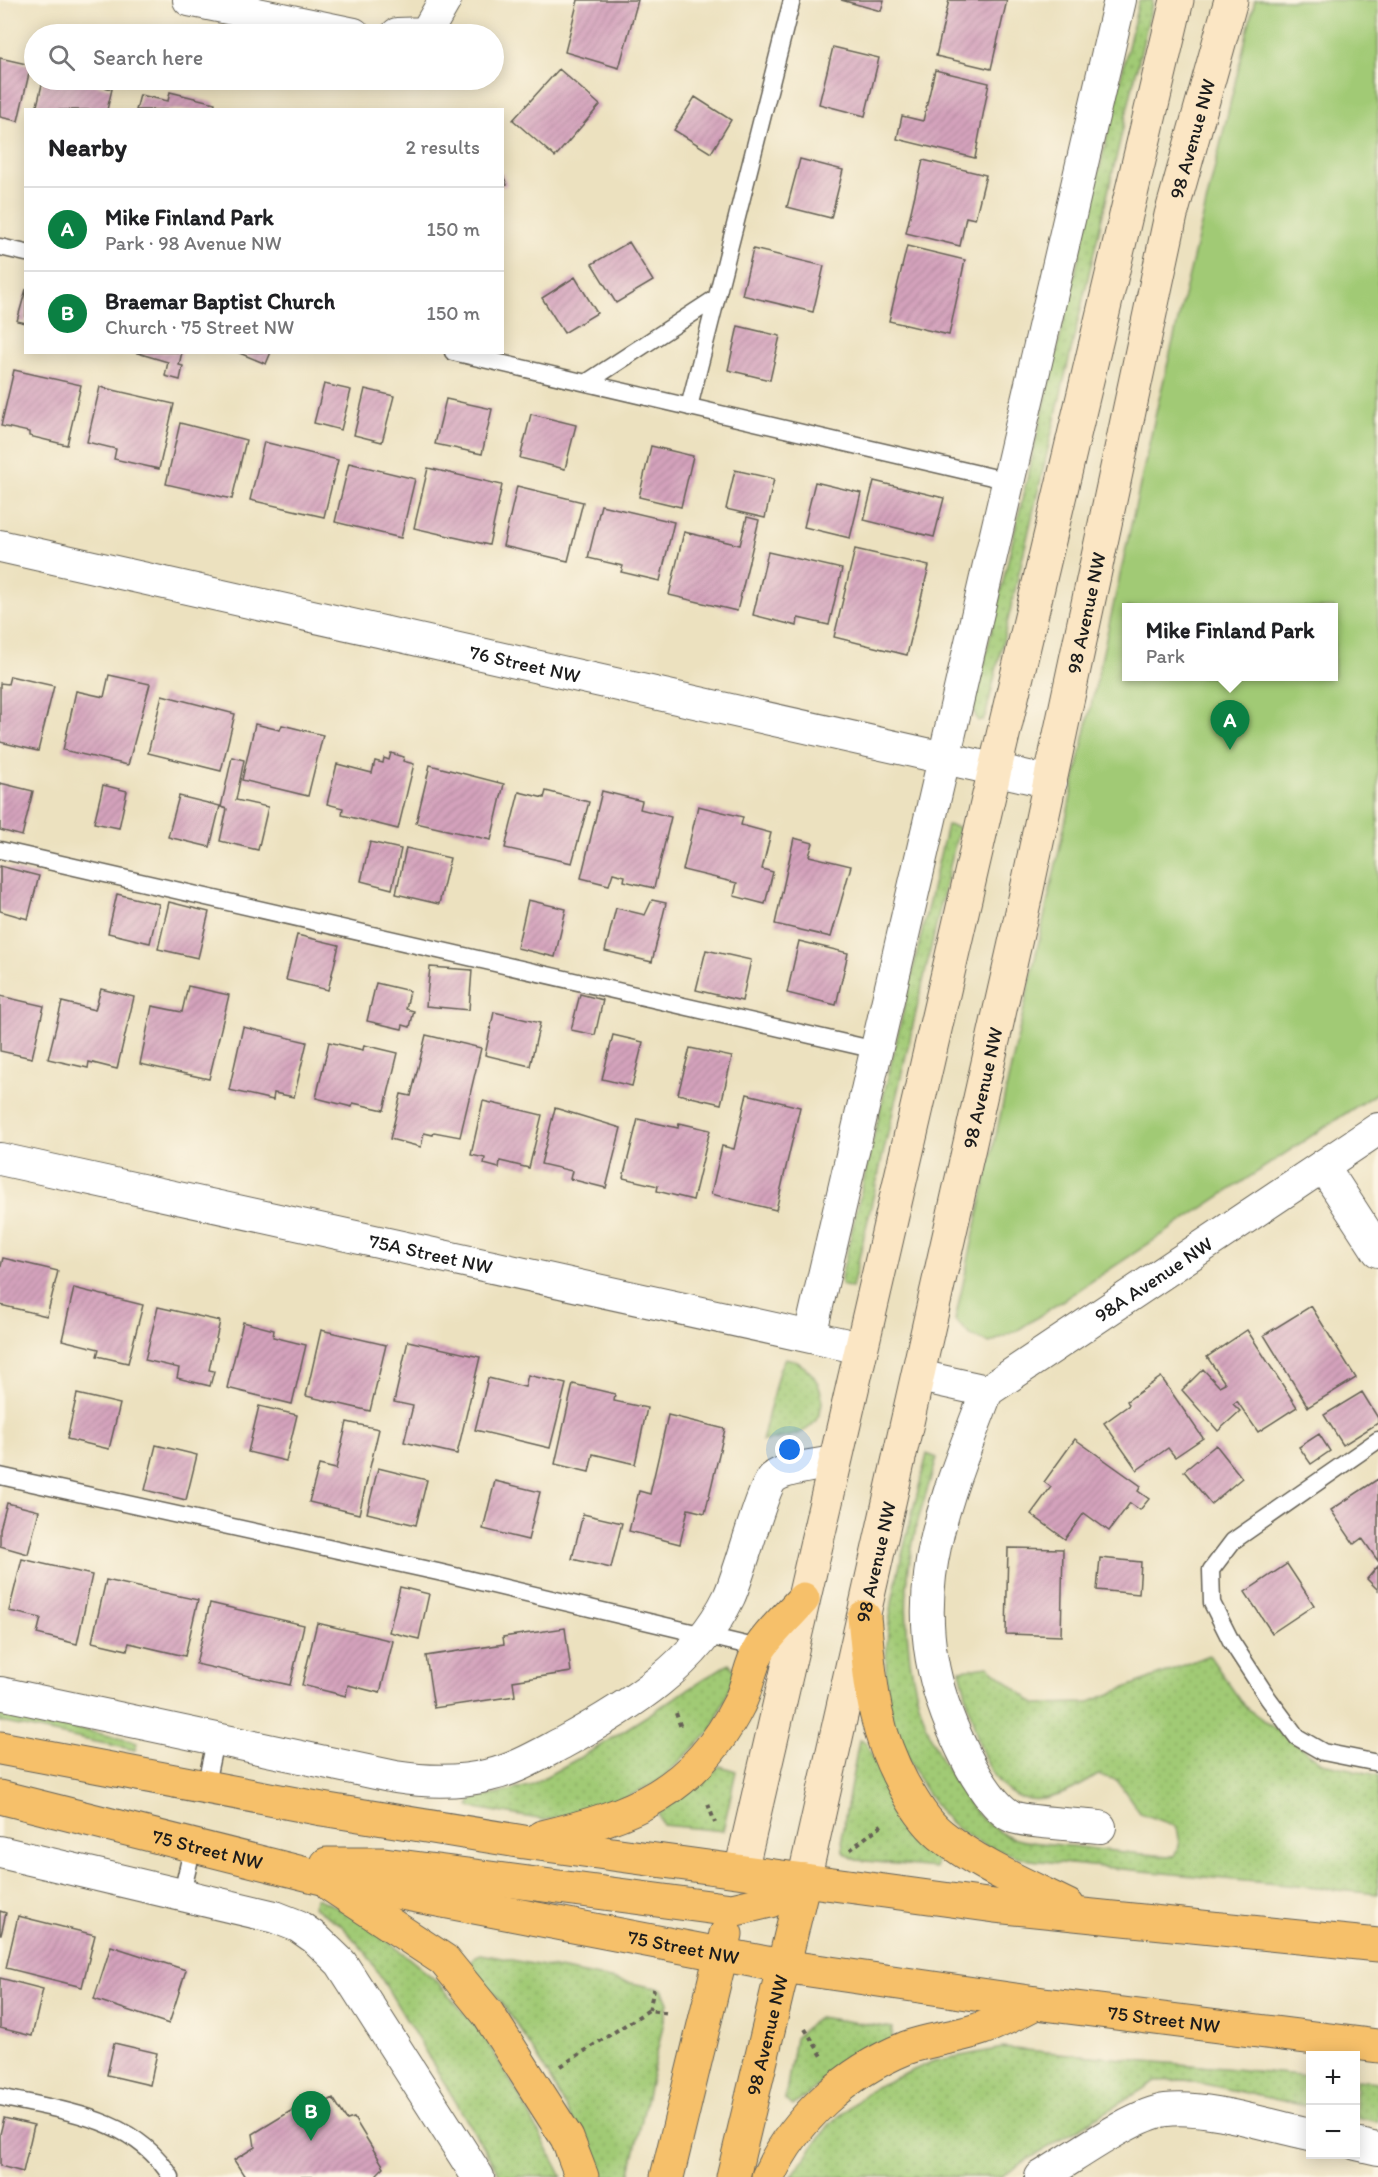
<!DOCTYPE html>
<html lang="en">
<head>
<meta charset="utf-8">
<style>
  :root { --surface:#fff; --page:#f6f6f6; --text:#202124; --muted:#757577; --line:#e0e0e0; --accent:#0b8043 }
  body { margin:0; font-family:Itim,sans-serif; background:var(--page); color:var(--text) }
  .controls { position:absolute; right:18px; bottom:18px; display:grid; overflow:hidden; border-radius:0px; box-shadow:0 3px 15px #0003 }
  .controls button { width:54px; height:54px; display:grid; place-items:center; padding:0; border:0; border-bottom:2px solid var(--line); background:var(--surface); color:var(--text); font:30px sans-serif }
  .you { position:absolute; left:790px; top:1450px; width:21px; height:21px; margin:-15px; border:4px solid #fff; border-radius:50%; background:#1a73e8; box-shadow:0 0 0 9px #1a73e833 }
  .badge { display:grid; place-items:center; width:39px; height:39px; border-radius:50%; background:var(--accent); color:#fff; font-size:20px; font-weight:700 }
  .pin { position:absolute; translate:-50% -50px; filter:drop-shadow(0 2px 3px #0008) }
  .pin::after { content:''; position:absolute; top:32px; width:21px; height:18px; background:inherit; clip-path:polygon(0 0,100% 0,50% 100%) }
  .popup { position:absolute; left:1122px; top:603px; width:216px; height:78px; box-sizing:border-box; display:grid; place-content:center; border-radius:0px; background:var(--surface); filter:drop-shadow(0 2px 4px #0005); font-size:20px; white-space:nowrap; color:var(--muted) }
  .popup b { font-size:22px; color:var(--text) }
  .popup::after { content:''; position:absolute; left:50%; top:100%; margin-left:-12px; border:12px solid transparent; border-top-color:var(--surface) }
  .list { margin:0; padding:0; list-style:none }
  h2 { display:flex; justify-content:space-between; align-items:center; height:78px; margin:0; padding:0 24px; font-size:26px }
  h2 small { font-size:20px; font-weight:400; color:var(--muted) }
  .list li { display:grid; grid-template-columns:39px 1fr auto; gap:18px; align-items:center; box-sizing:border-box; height:84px; padding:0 24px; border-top:2px solid var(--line) }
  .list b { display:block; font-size:22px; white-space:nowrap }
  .list p { margin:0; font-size:20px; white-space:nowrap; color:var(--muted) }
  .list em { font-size:20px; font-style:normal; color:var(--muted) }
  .icon { flex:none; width:33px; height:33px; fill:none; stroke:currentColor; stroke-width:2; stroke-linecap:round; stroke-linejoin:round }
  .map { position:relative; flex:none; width:1378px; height:2177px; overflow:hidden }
  .search { position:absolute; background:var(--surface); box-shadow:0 3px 15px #0003; left:24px; top:24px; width:480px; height:66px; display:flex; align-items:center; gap:15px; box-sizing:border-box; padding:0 21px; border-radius:33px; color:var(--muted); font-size:22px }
  .panel { position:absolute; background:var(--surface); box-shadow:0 3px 15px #0003; left:24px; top:108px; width:480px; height:246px; border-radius:0px }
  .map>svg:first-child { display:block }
</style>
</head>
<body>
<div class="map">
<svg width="1378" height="2177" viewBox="0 0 1378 2177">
  <defs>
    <pattern id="grass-dots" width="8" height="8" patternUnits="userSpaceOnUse" patternTransform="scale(1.5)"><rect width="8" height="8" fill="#a1ca75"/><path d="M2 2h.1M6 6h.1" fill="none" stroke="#8aad65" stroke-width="1.8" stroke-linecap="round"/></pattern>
    <pattern id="building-hatch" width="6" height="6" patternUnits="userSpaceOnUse" patternTransform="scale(1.5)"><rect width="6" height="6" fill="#d4a2bc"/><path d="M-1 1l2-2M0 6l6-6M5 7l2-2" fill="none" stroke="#b58ba1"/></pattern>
  </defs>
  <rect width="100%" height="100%" fill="#fcf5e5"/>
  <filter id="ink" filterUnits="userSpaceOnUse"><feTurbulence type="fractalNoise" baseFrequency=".0167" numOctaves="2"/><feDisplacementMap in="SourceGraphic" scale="12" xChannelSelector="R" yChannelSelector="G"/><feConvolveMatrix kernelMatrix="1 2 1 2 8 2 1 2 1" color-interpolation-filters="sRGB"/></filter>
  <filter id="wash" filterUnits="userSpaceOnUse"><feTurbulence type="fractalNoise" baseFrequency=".008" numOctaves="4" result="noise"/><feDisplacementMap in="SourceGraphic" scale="24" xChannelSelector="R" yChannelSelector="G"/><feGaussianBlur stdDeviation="1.35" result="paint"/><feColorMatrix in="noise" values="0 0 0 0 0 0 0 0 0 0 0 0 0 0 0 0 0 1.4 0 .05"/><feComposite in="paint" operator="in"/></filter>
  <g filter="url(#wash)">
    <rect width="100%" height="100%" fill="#ece1bf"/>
    <!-- grass -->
    <path fill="url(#grass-dots)" stroke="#5e7348" stroke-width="1.5" d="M1139,0H1153L986,714L983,721H978L973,710Z
      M947,825L959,827L852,1288L841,1285V1277Z
      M785,1358C814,1363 836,1401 811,1426C799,1437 778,1439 762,1441L779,1370Z
      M927,1454L937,1458C930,1482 922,1505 916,1528C896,1611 907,1705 952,1778C968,1805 985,1829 1016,1839C1030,1843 1047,1843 1061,1845C1099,1849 1136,1855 1174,1856C1179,1846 1181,1838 1176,1826L1140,1813L1117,1780L1098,1775C990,1845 981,1751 960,1670L988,1666L1035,1704L1087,1703L1209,1655L1244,1706L1322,1763L1378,1775V1894L1030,1860C967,1843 944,1828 914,1769C902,1745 889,1719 887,1692C880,1617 910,1528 927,1454Z
      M729,1663L736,1672L712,1730L659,1781L603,1809L544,1820L469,1807L471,1800L529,1786L595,1749Z
      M0,1711L137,1742L135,1750L0,1722Z
      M859,1740L866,1742L895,1807L905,1822L938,1858L935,1868L856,1860L843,1852L842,1833Z
      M720,1766L736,1771L723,1831L663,1825L658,1814Z
      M316,1898L357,1916L438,1982L486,2039L525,2106L562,2177H501L366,1953L341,1925L313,1907Z
      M481,1954L662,1989L668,2003L629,2177H596C568,2101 523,2026 471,1965L474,1957Z
      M818,2017L893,2028L891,2042L832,2075L793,2106L785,2099L795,2038Z
      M1003,2048L1310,2076V2107L1186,2080L1156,2081L1000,2177H791L829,2125L871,2089L934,2061Z
      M1356,2080L1378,2082V2122L1356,2117Z"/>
    <!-- park -->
    <path fill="#a1ca75" stroke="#5e7348" stroke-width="1.5" fill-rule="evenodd" d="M1255,0H1378V1092L1018,1330L990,1343L971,1336L955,1320L1157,408ZM1126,608H1334V676H1126Z"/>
    <g id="blocks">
      <!-- building -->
      <path fill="url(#building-hatch)" d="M578,0H638L619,68L565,52Z
        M841,0H884L881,11Z
        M949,0H1007L991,69L936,56Z
        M833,47L879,58L865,116L819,104Z
        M0,58L31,65L18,121L0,117Z
        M559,69L600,105L555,157L513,120Z
        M935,70L989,83L975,158L897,139L902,116L923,121Z
        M43,80H86L85,82L112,89L107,110H36Z
        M170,92L215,103L214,110H136L140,95L168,101Z
        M695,97L731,120L711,153L674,130Z
        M800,159L843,170L831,218L787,207Z
        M923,160L986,175L975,219L966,217L960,246L906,233Z
        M502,172L507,185L502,187Z
        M629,242L653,281L616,303L592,264Z
        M907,246L965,260L949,335L889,321Z
        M753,249L824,266L813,312L742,295Z
        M575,277L597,313L564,333L542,298Z
        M26,289V323L17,321Z
        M738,326L780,336L770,380L728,370Z
        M134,352H182L179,365L183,366L180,380L165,376L168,362Z
        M237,352H271L266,364Z
        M14,370L81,385L67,445L29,436V432L1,426Z
        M324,384L351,390L341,430L314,423Z
        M100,387L174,404L159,469L114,459L116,449L87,442Z
        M365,389L394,396L382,442L354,435Z
        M446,399L492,409L482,454L435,444Z
        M531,414L576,425L565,469L520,458Z
        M180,423L246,440L232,499L166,484Z
        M264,442L338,460L324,517L250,500Z
        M651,446L693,456L681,507L639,497Z
        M349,463L415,479L401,538L335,522Z
        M428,468L502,485L489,545L414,528Z
        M735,470L774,479L765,518L726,509Z
        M874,481L944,498L934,537L864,520Z
        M815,482L861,493L850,538L804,527Z
        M517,486L583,502L568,561L503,546Z
        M601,505L674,522L660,581L621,572L623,566L588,558Z
        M747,517L759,520L737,611L669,595L684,532L740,545Z
        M855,549L929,566L907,655L834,637Z
        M768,552L842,569L829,625L798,618L797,626L753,615Z
        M109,675L150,684L128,765L63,750L76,691L104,697Z
        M10,676L54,686L38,751L0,742V683L8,684Z
        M162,695L235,714L221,771L148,753Z
        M255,724L280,730L282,725L323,735L308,796L242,780Z
        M391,753L404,757L403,761L414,764L398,829L342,815L343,808L327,804L337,764L372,773L375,761L383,763L384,758L389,760Z
        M232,757L244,760L236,800L268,807L258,850L220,841L227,809L221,807Z
        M430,765L504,784L491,840L416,823Z
        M0,783L33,791L22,836L0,830Z
        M103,785L127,791L119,828L94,823Z
        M546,791L589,802L572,863L505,848L519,792L544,798Z
        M602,791L642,801L640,809L671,817L654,888L624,881L625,876L613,873L609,885L581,878Z
        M179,796L220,806L210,847L168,837Z
        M698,806L743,817L741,825L771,833L762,869L773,872L765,904L734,896L737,883L683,870Z
        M794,838L813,843L809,856L851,866L831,937L775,924Z
        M370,842L401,849L392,889L361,881Z
        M406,848L450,858L439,904L396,894Z
        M0,866L39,876L28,919L0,911Z
        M117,894L159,904L150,943L108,933Z
        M528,900L566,909L555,957L517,948Z
        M652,900L666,903L652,962L605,951L616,908L645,915Z
        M169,902L209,912L198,958L158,949Z
        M297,935L339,945L328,990L286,980Z
        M799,941L848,953L836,1005L787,993Z
        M706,950L751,960L742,1001L696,990Z
        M430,967L472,970L469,1010L426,1006Z
        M376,983L410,991L406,1009L414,1011L410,1027L403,1025L402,1029L367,1021Z
        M188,986L229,995L209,1079L140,1064L152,1006L182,1012Z
        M101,989L134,997L117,1069L89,1062L88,1068L48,1059L62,1002L95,1010Z
        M580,994L603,1000L595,1035L571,1030Z
        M0,996L44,1006L32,1058L0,1051Z
        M494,1012L540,1023L530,1066L485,1055Z
        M243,1027L307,1042L294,1097L274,1093L273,1100L229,1090Z
        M426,1035L481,1048L460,1137L434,1132L433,1135L424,1133L421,1147L390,1139L401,1094L411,1096Z
        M613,1035L643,1042L632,1086L602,1079Z
        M329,1042L363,1050L364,1045L398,1053L384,1110L353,1103L352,1107L316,1098Z
        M690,1048L732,1057L721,1104L678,1094Z
        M747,1094L800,1107L776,1210L711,1194L722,1146L734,1149Z
        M483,1101L542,1115L529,1168L500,1161L499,1168L484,1164L485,1158L471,1155Z
        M555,1108L621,1128L606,1188L570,1179L572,1171L541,1164Z
        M638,1119L678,1128L679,1123L710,1130L693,1200L657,1191L658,1186L623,1178Z
        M3,1258L58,1271L47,1316L0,1305V1270Z
        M74,1288L143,1305L128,1363L97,1356L99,1349L62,1340Z
        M1311,1306L1356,1378L1308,1407L1264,1335Z
        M158,1307L220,1321L209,1370L214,1371L210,1386L177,1378L179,1368L145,1360Z
        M243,1322L274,1330L273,1337L306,1345L292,1404L227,1388Z
        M321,1330L386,1345L370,1411L306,1396Z
        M1247,1330L1297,1407L1258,1432L1237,1401L1233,1404L1240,1411L1218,1431L1182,1390L1203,1369L1219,1386L1225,1383L1207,1357Z
        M408,1341L480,1357L457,1454L404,1442L413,1406L394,1402Z
        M528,1375L566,1384L550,1448L475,1430L488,1378L525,1387Z
        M1161,1377L1203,1438L1175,1457L1168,1448L1137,1470L1104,1423L1129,1405L1127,1401Z
        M573,1384L615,1394L614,1401L647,1408L635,1464L593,1454L589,1472L555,1464Z
        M1362,1392L1378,1418V1423L1343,1445L1324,1415Z
        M77,1394L120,1404L109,1449L67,1439Z
        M259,1406L297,1415L286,1461L248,1452Z
        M668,1415L725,1429L705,1513L688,1509L680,1544L629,1531L639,1491L650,1494Z
        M347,1422L379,1429L359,1514L309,1502L319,1465L336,1469Z
        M1319,1434L1330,1451L1311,1464L1299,1447Z
        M1075,1439L1141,1486L1138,1491L1149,1499L1140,1510L1130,1503L1109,1531L1084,1513L1065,1539L1031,1514L1051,1487L1044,1482Z
        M156,1445L197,1455L186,1500L145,1490Z
        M1216,1445L1242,1478L1211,1504L1184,1471Z
        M378,1468L427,1480L416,1525L367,1513Z
        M1378,1479V1561L1362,1538L1354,1544L1331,1510Z
        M495,1481L540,1492L528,1540L483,1529Z
        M7,1503L39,1511L28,1554L0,1546V1529Z
        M583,1514L622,1523L611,1568L572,1559Z
        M1008,1548L1063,1549L1061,1636L1006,1634Z
        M1100,1558L1141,1562L1139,1594L1097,1590Z
        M22,1559L92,1575L77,1644L37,1634L41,1618L9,1611Z
        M1287,1564L1314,1605L1272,1633L1245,1592Z
        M1378,1566V1590L1367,1579Z
        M106,1580L198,1600L185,1656L129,1643L127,1650L92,1642Z
        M400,1587L429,1594L419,1639L389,1632Z
        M210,1603L304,1625L290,1685L196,1664Z
        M317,1623L393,1641L380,1693L348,1685L346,1696L302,1685Z
        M565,1628L571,1672L513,1681L515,1696L434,1708L426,1656L504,1644L503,1637Z
        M0,1911L6,1913L1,1935H0Z
        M18,1916L95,1935L82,1987L6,1968Z
        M111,1946L186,1970L169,2024L94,1999Z
        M0,1978L43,1989L32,2036L0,2028Z
        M114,2043L157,2053L150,2085L107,2075Z
        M333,2098L347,2120L354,2118L384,2167L377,2174L379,2177H245L234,2160L255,2147L253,2134L299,2106L308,2113Z
        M4,2118L34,2125L23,2172L0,2166V2134Z"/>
    </g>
  </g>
  <g filter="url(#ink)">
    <use href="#blocks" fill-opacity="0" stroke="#656155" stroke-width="1.5"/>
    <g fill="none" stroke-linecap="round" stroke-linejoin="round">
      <!-- lane casing -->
      <g stroke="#656155" stroke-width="19">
        <path id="lane" d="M0,247L26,253
          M453,352L1009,481
          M586,383L716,298
          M689,407L792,0
          M0,850L876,1050
          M1378,1440L1233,1541L1211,1570L1212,1603L1231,1641L1268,1698L1297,1737L1323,1752L1378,1763
          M0,1476L438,1572L763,1649
          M205,1788L215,1741
          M182,1893L193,1846
          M0,2097C62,2111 135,2117 171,2177"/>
      </g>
      <!-- street casing -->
      <g stroke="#656155" stroke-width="34">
        <g id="street">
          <path d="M189,0L354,34"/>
          <path d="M397,34L426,33L445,0"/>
          <path id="s1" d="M0,546L1051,782"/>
          <path id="s2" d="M0,1159L861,1348"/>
          <path d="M1323,1166L1378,1251"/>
          <path d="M810,1336L1120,0"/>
          <path id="s3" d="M919,1376L987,1391L1378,1129"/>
          <path d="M987,1391C937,1521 896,1614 962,1749C971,1769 993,1808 1013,1817C1024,1822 1084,1825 1100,1827"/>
          <path d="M0,1693L395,1777C427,1782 459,1783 490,1775C516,1769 541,1754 564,1742C628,1707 697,1664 729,1597C740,1574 762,1488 773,1478C784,1468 819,1465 834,1462"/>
          <path d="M0,1852L275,1917L298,1926L315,1938L341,1963L478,2177"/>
          <path d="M1356,2144L1378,2149"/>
          <path d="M1041,2177C1072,2159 1133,2114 1166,2110C1207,2105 1269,2126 1310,2134"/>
        </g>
      </g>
      <!-- secondary casing -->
      <g stroke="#656155" stroke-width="35">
        <g id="secondary">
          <path d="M741,1871L995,769L1177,0"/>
          <path id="s4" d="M804,1880L1024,903L1171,215L1231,0"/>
        </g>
      </g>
      <!-- primary casing -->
      <g stroke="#656155" stroke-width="35">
        <g id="primary">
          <path d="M864,1617C871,1682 871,1725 903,1784C914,1803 924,1821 941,1835C978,1865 1026,1885 1068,1906"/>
          <path d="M0,1748L322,1809L524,1842L995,1906L1378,1945"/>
          <path id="s5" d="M0,1797L318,1877L782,1966L1036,2003L1378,2046"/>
          <path d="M542,1837C632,1816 695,1792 739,1704C748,1687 750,1664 760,1648C771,1631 789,1615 803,1599"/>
          <path d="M327,1864H384L732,1910L770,1901L804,1880"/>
          <path d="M332,1886L444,1960L488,2014L567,2138L582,2177"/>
          <path d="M667,2177L726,1934"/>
          <path id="s6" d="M733,2177L804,1880"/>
          <path d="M768,2177C794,2119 847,2072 906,2048C930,2039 954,2038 977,2030C997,2024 1017,2012 1036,2003"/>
        </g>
      </g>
      <!-- path -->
      <path stroke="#656155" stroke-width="4" stroke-dasharray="4.5 4.5" stroke-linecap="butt" d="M676,1713L681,1728
        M708,1804L715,1823
        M850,1850L884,1823
        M649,2010L654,1989
        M805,2029L822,2056
        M561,2066L649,2010L669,2013"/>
      <!-- lane -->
      <use href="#lane" stroke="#fff" stroke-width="16"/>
      <!-- street -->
      <use href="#street" stroke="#fff" stroke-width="32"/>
      <!-- secondary -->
      <use href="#secondary" stroke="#fbe6c4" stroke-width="33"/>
      <!-- primary -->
      <use href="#primary" stroke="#f6c06b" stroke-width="33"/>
    </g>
  </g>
  <g text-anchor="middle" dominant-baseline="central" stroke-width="5" stroke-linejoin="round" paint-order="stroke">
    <!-- street labels -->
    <g font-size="20" fill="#1c1c1c" stroke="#fcf5e5">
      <text stroke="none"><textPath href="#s4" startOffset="1784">98 Avenue NW</textPath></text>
      <text stroke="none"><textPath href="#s4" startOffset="1298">98 Avenue NW</textPath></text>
      <text stroke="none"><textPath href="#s1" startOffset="538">76 Street NW</textPath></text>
      <text stroke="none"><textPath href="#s4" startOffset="812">98 Avenue NW</textPath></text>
      <text stroke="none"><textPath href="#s2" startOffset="441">75A Street NW</textPath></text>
      <text stroke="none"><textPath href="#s3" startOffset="270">98A Avenue NW</textPath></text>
      <text stroke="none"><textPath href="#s4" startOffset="326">98 Avenue NW</textPath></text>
      <text stroke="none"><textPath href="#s5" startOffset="214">75 Street NW</textPath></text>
      <text stroke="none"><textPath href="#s5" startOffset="700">75 Street NW</textPath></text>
      <text stroke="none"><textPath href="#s5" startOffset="1186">75 Street NW</textPath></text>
      <text stroke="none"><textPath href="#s6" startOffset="146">98 Avenue NW</textPath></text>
    </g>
  </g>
</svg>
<div class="controls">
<button>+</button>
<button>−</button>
</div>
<div class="you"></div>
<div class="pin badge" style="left:1230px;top:750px">A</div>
<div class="popup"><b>Mike Finland Park</b>Park</div>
<div class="pin badge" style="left:311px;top:2141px">B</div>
<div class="search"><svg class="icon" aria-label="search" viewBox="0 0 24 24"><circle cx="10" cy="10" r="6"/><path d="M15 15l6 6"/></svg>Search here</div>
<section class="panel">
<h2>Nearby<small>2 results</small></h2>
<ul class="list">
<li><span class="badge">A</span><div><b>Mike Finland Park</b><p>Park · 98 Avenue NW</p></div><em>150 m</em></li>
<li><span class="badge">B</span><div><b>Braemar Baptist Church</b><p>Church · 75 Street NW</p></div><em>150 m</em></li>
</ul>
</section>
</div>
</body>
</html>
